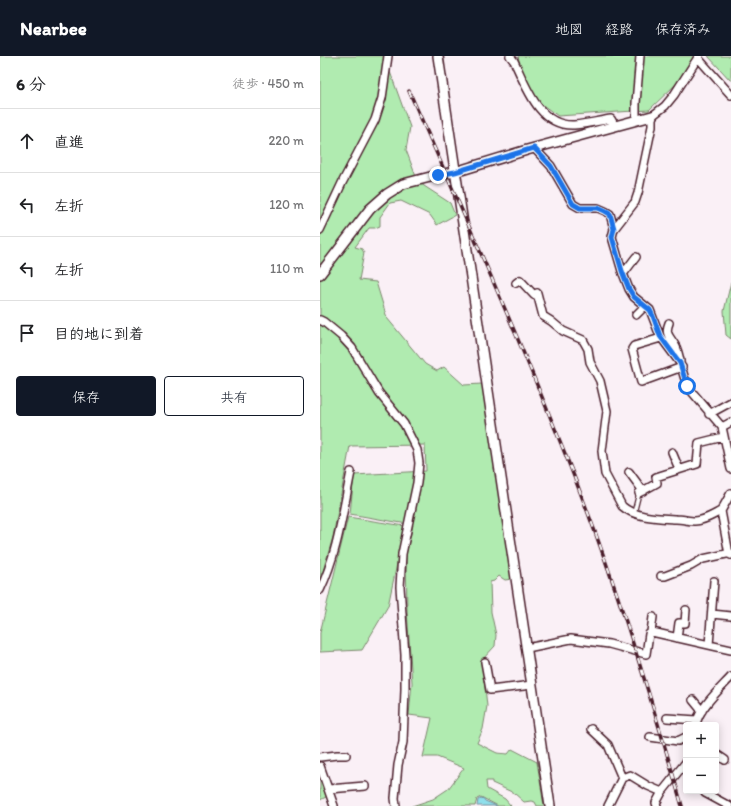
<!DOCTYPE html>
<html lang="ja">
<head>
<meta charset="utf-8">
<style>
  :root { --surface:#fff; --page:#f2f2f2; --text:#202124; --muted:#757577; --line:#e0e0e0; --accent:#111827 }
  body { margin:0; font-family:Itim,"Klee One",sans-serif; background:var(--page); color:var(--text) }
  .controls { position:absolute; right:12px; bottom:12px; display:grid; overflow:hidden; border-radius:4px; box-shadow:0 2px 10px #0003 }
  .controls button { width:36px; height:36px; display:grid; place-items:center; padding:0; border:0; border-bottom:1px solid var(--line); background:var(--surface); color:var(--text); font:20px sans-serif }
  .stop { position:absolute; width:12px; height:12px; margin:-9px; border:3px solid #1a73e8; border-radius:50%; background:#fff }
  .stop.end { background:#1a73e8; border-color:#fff; box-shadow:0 1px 4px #0008 }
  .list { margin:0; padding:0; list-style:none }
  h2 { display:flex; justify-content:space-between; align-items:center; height:52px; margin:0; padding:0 16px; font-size:17px }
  h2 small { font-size:13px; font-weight:400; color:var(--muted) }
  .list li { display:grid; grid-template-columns:26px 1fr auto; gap:12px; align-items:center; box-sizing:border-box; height:64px; padding:0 16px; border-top:1px solid var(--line) }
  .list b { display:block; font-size:15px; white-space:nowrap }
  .list em { font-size:13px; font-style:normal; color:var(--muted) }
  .actions { display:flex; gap:8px; padding:12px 16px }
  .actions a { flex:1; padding:9px 0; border:1px solid var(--accent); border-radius:4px; text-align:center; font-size:14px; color:var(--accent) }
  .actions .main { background:var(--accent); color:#fff }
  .icon { flex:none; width:22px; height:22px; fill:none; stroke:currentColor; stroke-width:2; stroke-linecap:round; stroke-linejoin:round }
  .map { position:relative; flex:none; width:411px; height:750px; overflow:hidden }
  header { display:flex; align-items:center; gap:24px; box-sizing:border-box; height:56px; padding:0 20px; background:var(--accent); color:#fff }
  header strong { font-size:19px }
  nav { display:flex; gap:22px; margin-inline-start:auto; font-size:14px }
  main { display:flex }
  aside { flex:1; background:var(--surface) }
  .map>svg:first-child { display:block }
</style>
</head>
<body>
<header>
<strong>Nearbee</strong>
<nav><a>地図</a><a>経路</a><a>保存済み</a></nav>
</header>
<main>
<aside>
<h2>6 分<small>徒歩 · 450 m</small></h2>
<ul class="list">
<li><svg class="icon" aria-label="ahead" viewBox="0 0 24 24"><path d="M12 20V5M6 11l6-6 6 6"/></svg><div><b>直進</b></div><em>220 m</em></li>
<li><svg class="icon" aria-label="left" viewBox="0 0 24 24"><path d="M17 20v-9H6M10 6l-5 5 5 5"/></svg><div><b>左折</b></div><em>120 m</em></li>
<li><svg class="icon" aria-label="left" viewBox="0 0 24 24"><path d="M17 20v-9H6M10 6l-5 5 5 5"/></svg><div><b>左折</b></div><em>110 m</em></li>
<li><svg class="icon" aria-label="arrive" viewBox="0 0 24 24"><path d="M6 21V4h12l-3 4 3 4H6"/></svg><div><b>目的地に到着</b></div></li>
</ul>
<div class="actions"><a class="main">保存</a><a>共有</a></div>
</aside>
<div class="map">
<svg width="411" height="750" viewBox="0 0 411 750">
  <rect width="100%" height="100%" fill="#faf0f6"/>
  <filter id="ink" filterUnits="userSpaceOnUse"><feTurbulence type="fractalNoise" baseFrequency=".025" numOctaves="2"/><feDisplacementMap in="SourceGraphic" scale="8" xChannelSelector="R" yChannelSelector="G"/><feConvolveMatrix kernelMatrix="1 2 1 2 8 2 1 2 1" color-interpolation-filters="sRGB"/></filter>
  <g filter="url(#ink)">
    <!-- green -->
    <path fill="#b0ebb0" stroke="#7d856e" d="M0,0H70L69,13L90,71L86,94L98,126L130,147L135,159L117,169L110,159L81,145L70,147L60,161V170L55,172H49L35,191L42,193L44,197L39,224L56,226L67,262L105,308L117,315L124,311L144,329L162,328L192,523L185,524L179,520L174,525L170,526L171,556L176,579L175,590L162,604L167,650L163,673L157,687L177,697L188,698L192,693L217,706L224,750H217L215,746L211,745L204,746L194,737L172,727V725H166L167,733L185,743L191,750H178L161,741L157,743L155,750H92L113,743L128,733L144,712L117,701H103L112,662L89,659L92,627L87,554L86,498L93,469L30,458L34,419L106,415L105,389L30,390L13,481L0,525Z
      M198,0H381L357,27L329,54L238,60L217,45L201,15Z
      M388,0H411V25Z
      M411,226V283L406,279L404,255Z
      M28,461L85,470L68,550L42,594L0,596V577Z
      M0,723L8,740L0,744Z"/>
    <!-- water -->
    <path fill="#8fdfeb" stroke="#73929e" d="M161,742L164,743L165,745L177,750H157L158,744Z"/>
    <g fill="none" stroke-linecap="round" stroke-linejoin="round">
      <!-- lane casing -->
      <g stroke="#4a1f2b" stroke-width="6">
        <path id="lane" d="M314,457L319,437"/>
      </g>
      <!-- street casing -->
      <g stroke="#4a1f2b" stroke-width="10">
        <path id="street" d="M190,0L194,5C206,30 219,71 254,69C266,68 279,65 291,63L295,70
          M378,2L411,39
          M316,64V47L320,0
          M214,92L231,110L253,148L260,152H278L285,155L290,158L294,173L292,181L302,215L309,233L314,241L330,254L340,280L360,307L367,330L402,371L411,413
          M294,173L315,146L318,137L332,70V60L345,50L354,39L379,0
          M0,174L23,125L55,64L62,42L68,0
          M303,218L316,201
          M196,227L200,224L214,239L217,237L223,260L231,265L243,275L263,284L268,293L270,306L280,325L287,355L282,395L285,418L302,450C315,462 340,462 356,463C362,463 369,465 375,465C384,465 393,459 401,455
          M316,259L325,250
          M0,264L4,266L21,280L32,292L59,337L84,368L97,394L99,407L97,427L82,498L80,531L85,599V633L83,686L78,709L75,742L76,750
          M349,267C344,279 351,281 356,291C358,295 359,300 360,305
          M341,282L314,290L312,293L321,326L362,311
          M389,358L411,346
          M402,371L411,366
          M352,396L359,413
          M309,416L323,435
          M319,437L337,427L336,421L377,408L379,387L403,381
          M411,437L401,455L409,498L411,499
          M341,520H345L371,510L383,503L411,497
          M0,534C17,499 23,455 31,416
          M392,558L411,560
          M331,576L333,561
          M357,582L359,567H365L366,554
          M389,589L394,525
          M207,592L251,583L289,588L326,598L329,578L332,576L411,594
          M165,606L170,634L212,629
          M373,644L382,655
          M347,662L377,664
          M376,669C378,653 400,633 411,621
          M271,673L288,689L302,722L288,750
          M330,681L358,685L366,681
          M396,698L405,704
          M0,701L17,699H26
          M0,710L14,750
          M302,722L310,719L328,730L342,736L336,747L337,750
          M9,733L45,730
          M342,736L366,706
          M385,737L409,750"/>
      </g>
      <!-- secondary casing -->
      <g stroke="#4a1f2b" stroke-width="12">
        <path id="secondary" d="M118,0L230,750
          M0,218L50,153L67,138L83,128L118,119L135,116L207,94L332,60"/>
      </g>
      <!-- lane -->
      <use href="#lane" stroke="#fff" stroke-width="3.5"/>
      <!-- street -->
      <use href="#street" stroke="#fff" stroke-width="7"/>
      <!-- secondary -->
      <use href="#secondary" stroke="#fff" stroke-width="9"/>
      <!-- rail casing -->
      <g stroke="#4a1f2b" stroke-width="3.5">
        <path id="rail" d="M89,35C147,165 205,295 257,428C298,533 331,641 362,750"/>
      </g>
      <!-- rail -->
      <use href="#rail" stroke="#fff" stroke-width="2" stroke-dasharray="6" stroke-linecap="butt"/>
    </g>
  </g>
  <g fill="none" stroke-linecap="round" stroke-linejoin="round" filter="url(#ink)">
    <!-- route -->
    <path stroke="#1a73e8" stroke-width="5" d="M118,119L135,116L214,92L231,110L253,148L260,152H278L285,155L290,158L294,173L292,181L302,215L309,233L314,241L330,254L333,260L340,280L360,307L367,330"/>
  </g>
</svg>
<div class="controls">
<button>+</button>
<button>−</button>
</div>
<div class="stop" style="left:367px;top:330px"></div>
<div class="stop end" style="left:118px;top:119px"></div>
</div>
</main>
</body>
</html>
